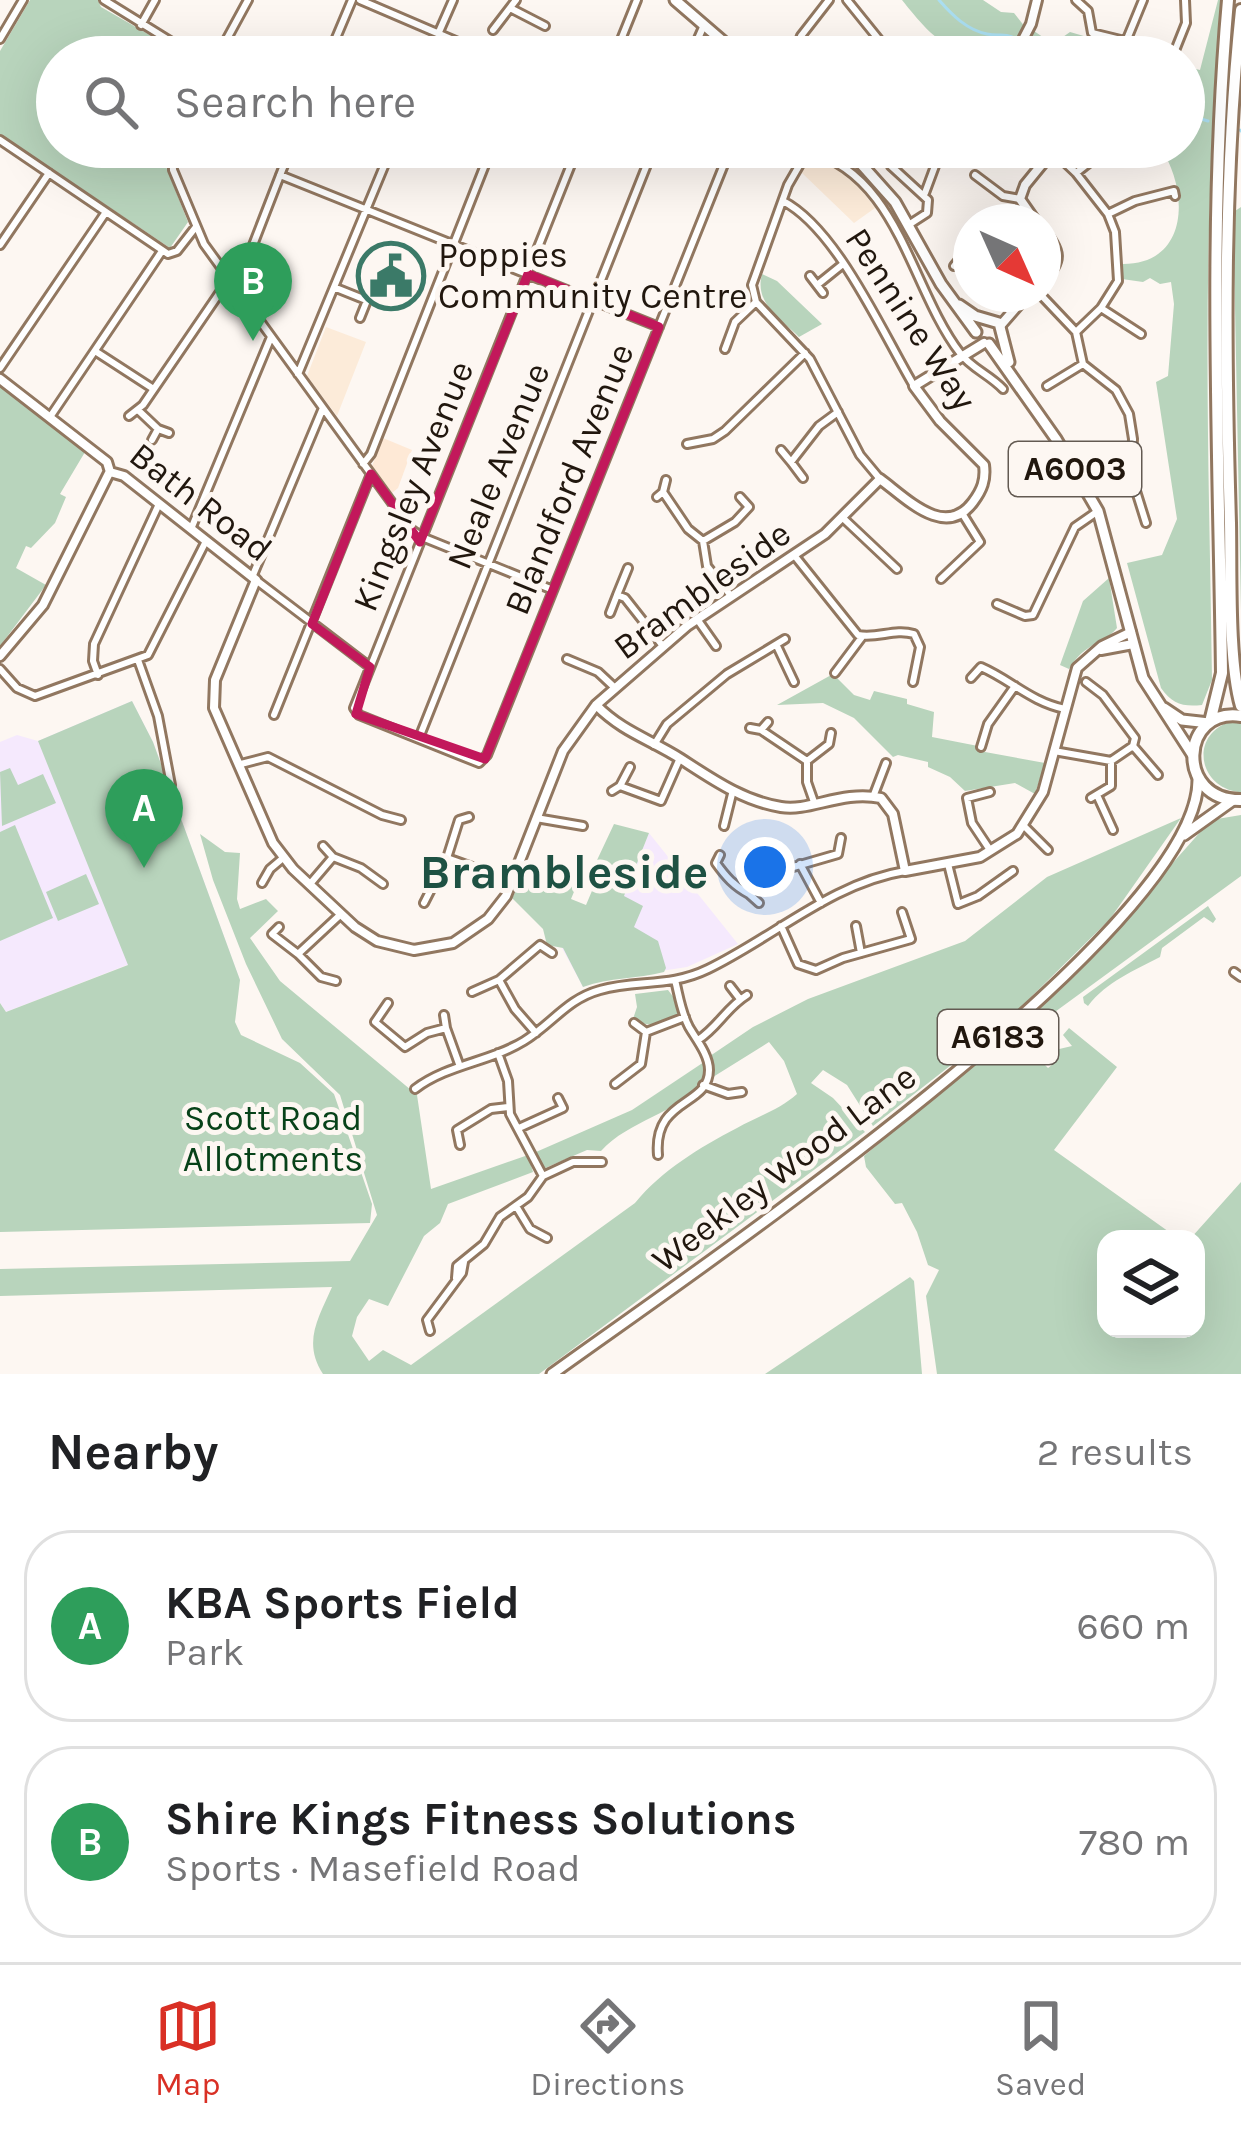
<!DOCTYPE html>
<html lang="en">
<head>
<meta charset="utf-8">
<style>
  :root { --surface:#fff; --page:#f6f6f6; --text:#202124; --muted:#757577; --line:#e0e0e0; --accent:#d93025 }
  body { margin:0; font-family:Karla,sans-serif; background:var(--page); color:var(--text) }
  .controls { position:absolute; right:36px; bottom:36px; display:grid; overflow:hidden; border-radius:24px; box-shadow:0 12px 48px #0002 }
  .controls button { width:108px; height:108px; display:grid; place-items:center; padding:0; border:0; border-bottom:3px solid var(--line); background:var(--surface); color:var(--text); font:60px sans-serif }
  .compass { position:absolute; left:953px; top:204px; width:108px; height:108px; border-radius:50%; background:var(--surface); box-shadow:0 12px 48px #0002; rotate:135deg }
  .you { position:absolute; left:765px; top:867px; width:42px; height:42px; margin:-30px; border:9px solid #fff; border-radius:50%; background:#1a73e8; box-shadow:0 0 0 18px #1a73e833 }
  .badge { display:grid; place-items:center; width:78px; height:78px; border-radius:50%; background:var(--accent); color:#fff; font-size:39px; font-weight:700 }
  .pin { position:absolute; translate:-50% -99px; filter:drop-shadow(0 3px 6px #0008) }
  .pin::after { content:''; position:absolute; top:63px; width:42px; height:36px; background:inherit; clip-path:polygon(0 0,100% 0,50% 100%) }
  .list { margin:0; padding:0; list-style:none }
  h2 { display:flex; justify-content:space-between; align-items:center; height:156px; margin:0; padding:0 48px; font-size:51px }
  h2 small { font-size:39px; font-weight:400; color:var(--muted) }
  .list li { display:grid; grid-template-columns:78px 1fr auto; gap:36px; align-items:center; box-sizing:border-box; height:192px; margin:0 24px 24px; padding:0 24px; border:3px solid var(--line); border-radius:48px }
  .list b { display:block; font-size:45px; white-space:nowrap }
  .list p { margin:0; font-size:39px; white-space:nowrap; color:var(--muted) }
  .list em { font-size:39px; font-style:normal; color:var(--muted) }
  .icon { flex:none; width:66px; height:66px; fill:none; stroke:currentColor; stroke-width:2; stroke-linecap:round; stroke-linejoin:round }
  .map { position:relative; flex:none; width:1241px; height:1374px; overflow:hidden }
  .search { position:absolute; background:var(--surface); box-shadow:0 12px 48px #0002; left:36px; right:36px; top:36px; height:132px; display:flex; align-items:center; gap:30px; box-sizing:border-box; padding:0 42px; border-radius:66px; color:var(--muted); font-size:45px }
  .sheet { height:588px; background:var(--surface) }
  nav { display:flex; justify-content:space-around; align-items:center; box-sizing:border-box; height:168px; border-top:3px solid var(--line); background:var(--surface); font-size:33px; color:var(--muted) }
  nav a { display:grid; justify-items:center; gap:6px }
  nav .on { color:var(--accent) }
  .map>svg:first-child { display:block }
</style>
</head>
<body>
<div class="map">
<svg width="1241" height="1374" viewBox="0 0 1241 1374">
  <rect width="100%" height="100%" fill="#fdf7f2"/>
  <!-- commercial -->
  <path fill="#fcebd9" d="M813,159L832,163L851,176L875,208L854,223L801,172Z
    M326,327L366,342L337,416L307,376Z"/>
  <!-- built -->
  <path fill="#fee9d6" d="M383,438L412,450L398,488L392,493L372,466Z"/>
  <!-- education -->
  <path fill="#f5e9fd" d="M132,701L153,742L240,980L127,965L6,1012L0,1003V742L17,735L38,741Z
    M649,833L738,944L687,967L602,980L583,987L562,948L615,919Z"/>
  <!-- green -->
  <path fill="#b8d4bc" d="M30,0H98L101,7L188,57H57V147H162L159,149L188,222L170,248L0,134V51Z
    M902,0H983L1001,12L1014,13L1025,27L1010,48V57C952,57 937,44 902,0Z
    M1218,0H1224C1199,225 1209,453 1212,680L1202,705C1183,707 1172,704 1161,688L1127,563L1162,555L1177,519L1156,382L1168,376L1174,304L1171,282L1160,284L1150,278L1143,282L1122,279L1123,264C1190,264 1189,189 1160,147H1184V66L1200,70Z
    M1034,31L1053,44L1070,32L1156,57H1019Z
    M1241,207V610L1234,257L1235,211Z
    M762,274L777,281L822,324L799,337C780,318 754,303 762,274Z
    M0,386L85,452L60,494L66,497L55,523L31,548L26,546L16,568L46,585L0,646Z
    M1109,578L1117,628C1103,645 1085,642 1069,669L1060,665L1083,601Z
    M833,674L854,695L870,700L874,691L907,699V704L934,712L932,737L978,746L985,752L1045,763L1035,794L1015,783L965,791L950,777L928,767V762L898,755L893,757L854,718L823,703L777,705Z
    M132,701L153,742L240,980L235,1022L241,1035L300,1063L334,1094L372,1204L370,1223L0,1232V1003L6,1012L128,965L38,741Z
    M1229,722L1241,723V792H1238C1198,786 1190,736 1229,722Z
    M10,768L18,785L43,774L56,803L2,826L0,772Z
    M1241,815V876L1022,1036V1046L1027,1052L1036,1044L1040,1049V1060L1048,1068L1057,1061L1055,1050L1072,1046L1063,1035L1069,1028L1117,1067L1054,1150L1179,1239H1106V1329H1196V1239H1190L1241,1182V1374H937L926,1296L939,1270L928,1265L917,1232L902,1203L895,1204L866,1167L864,1156L1060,990L1202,830L1217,819Z
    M1181,818L1110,919L1005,1023L873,1126L847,1085L823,1070L811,1083L833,1098L865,1132L539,1374H323C302,1342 319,1317 332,1287L0,1296V1269L350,1261L377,1215L340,1095L282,1039L246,964L213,880L200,834L225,852L240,853L237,899L240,909L266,899L278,911L250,938L280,981L417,1095L431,1189L528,1155L533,1172L448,1204L440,1223L424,1236L388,1306L369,1299L357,1317L352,1336L369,1361L383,1350L411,1365L635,1203C662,1170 699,1148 737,1128C758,1116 779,1110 797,1094L784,1061L769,1042L713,1077L710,1056L753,1027L808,999L965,941L1047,877Z
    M614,824L649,833L624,896L643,906L634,927L658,941L666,968L664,972C637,979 610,977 583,987L563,948L547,945L543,929L512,898L521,881L550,893L556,878L576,887L571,899L586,905L597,879L590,875Z
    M15,825L53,918L0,941V832Z
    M86,874L99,904L58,921L46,892Z
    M1208,906L1216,919L1213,923L1204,917L1162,948L1160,957C1134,971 1107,981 1088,1006L1084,1003L1083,997Z
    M668,990L675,999L678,1014C662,1024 651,1029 633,1019L637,1007L635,994Z
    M704,1062L703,1081C677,1114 629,1120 601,1151L587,1150L543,1169L536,1152L632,1110Z
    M910,1277L914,1281L922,1374H765Z"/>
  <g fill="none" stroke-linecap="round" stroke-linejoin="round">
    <!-- stream -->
    <path stroke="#aadef1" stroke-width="3" d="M939,0C952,15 967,30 987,34C1000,37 1004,32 1016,39
      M1025,46L1038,57
      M1184,114L1208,121
      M1240,130L1241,131"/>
    <!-- minor casing -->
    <g stroke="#917760" stroke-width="12">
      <path id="minor" d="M104,0L196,57
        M360,0L493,57
        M847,0L893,57
        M1076,0L1088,11L1092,33L1174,53L1186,23L1185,0
        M512,9L545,26
        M141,25L155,0
        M493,30L516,0
        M0,39L23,0
        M1127,39L1143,0
        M217,57L248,0
        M328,57L352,0
        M428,57L453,0
        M614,57L637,0
        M690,57L704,25
        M793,57L801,36L829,0
        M858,57L878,39
        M0,140L168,254L177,251L195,228
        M172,147L173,170L204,244L411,529L422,537L553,590
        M578,147L354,708L359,715L479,763L487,755L731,147
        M913,147L935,166L925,193
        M1021,147L1039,168
        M807,151C899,174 910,288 960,353C971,368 990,375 1003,389
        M1054,152L1076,173L1108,214L1115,232L1118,281L1101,308L1076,332
        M857,158L868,147
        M891,166L928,200L927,213L910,224
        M1076,173L1109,147
        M280,175L659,327
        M975,175L1003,196L1020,199
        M783,201C837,229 882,332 914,386
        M1108,214L1135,201L1174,191L1175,196
        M0,245L49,173
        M954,266L962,256H971
        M810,276L823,293
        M234,285L241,276L291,147
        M817,285L843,264
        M336,288L366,300
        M1040,294L1076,332L1083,364L1116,390L1129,414L1133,439L1131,475L1146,523
        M756,302L810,359L860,455L880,479
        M756,302L752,285L756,274L788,185L810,147
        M1101,308L1141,334
        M360,318L374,283
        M725,349L735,322L756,302
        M95,351L152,388
        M0,368L106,212
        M298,374L392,147
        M1047,386L1083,364
        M138,410L158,429L169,433
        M129,416L143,405L229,279
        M50,417L162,251
        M152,440L158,429
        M687,444L713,439L725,431L805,353
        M781,450L791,462
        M363,464L371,454L492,147
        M803,478L791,462L819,426L838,412
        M663,492L688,529L703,541L735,522L749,507L740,497
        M657,497L663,492L666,480
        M844,519L897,569
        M191,529L271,337
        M703,541L707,566L731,596
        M794,555L858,635C878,639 894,628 914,634L920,647L913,682
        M253,575L323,408
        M941,579L980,542L962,513
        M256,580L370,667
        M617,595L628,568
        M997,604L1025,616L1033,615L1075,527L1098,511
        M610,613L617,595L625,598L662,645
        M697,619L716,646
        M777,646L794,682
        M567,659L598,672L614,687
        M138,660L158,716L171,785
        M0,669L17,688L35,696L148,655L206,541
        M835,673L862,637
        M98,675L93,661L94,644L159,504
        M971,678L981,667C1011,680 1031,702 1065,709
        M1086,682L1103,695L1135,738L1133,746L1111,761V786L1091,798
        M274,715L371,474
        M750,728L761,730L768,722
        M761,730L807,761
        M419,738L654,147
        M654,745L667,724L727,674L785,639
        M1133,746L1158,775
        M981,747L988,724L1015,686
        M1054,751L1111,761
        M807,761V782L814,802
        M807,761L829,744L831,733
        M241,764L268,757L382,815L401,820
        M620,786L630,767
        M612,791L620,786L661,801L680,758
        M990,792L967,798L972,823L990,850
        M1097,795L1113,830
        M873,797L886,763
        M536,818L583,826
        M724,826L733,790
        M1024,826L1048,850
        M323,846L333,857
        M720,855L716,863C726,877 734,886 749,894L769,874L838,854L841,838
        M447,858L511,881
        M800,864L821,903
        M948,864L958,904L978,896L1013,871
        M262,883L270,869L283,858
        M310,884L333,857L361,868L383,884
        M749,894L759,903
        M424,903L447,858L459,820L469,817
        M781,926L798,964L816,970L843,958L911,939L902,912
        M856,926L861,953
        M279,927L272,934L298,954
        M1234,972L1241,977
        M336,981L321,977L298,954L341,914
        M730,986L740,999
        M472,992L499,980
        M388,1003L375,1022L405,1047L427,1033L446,1028L459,1064
        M444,1015L446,1028
        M634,1023L646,1032
        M536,1033L515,1009L499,980L540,945L552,953
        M698,1040C718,1027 726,1008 747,995
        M615,1084L641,1064L646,1032L685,1017
        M703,1085L728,1094L742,1092
        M415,1089C448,1064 490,1062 524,1041C552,1024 567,999 600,990C637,979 669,988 708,969C774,937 832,883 905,871
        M519,1128L563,1108L558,1098
        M460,1145L457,1130L491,1109L508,1107
        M658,1155C653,1097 709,1107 709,1070C709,1055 696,1039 689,1027C681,1012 679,996 675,980
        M543,1176L573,1162H602
        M516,1206L530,1229L547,1238
        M456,1278L457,1266L484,1244L500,1217L528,1197L543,1176L510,1114L508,1081L498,1053
        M430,1331L427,1320L462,1273L464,1262"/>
    </g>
    <!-- tertiary casing -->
    <g stroke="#917760" stroke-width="14">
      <path id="tertiary" d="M1014,57L1031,24L1037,0
        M1036,222L1020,199L1025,185L1056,147
        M1043,230C1060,251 1063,260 1043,281
        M1000,326L1028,294
        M0,379L107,462L110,472L124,476L256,580L215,680L214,708L273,843L293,869L355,927L377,941L414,950L453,943L488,919L506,896L563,751L596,705L687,626L825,534L880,479C906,498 945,540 973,502C982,490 986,480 984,465L940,421L914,386L984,343
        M1101,650L1133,644
        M0,656L43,605L109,473
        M596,705C624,733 650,739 681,759C712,779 743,801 781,807C810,812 841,790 881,798L893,814L905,871L980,857L1017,834L1043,792L1077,668L1102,646L1131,632"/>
    </g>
    <!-- primary casing -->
    <g stroke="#917760" stroke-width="15">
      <path id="primary" d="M675,0L741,57
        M846,147L895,202L941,284L976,332
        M959,305L975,316L999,323L1009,362
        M989,344L1056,439L1098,511L1143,678L1192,754
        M1164,708L1182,720L1209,723
        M1184,835L1233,800
        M552,1374C680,1281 1202,930 1198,778"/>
    </g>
    <!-- trunk casing -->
    <g stroke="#917760" stroke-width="16">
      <path id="trunk" d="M1241,10C1223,181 1225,352 1230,523C1231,574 1228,660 1241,706
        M1241,716C1180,707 1175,801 1241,800
        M1210,722L1222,673C1219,448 1208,224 1228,0"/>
    </g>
    <!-- minor -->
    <use href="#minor" stroke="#fff" stroke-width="6"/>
    <!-- tertiary -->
    <use href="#tertiary" stroke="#fff" stroke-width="8"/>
    <!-- primary -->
    <use href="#primary" stroke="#fff" stroke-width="9"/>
    <!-- trunk -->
    <use href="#trunk" stroke="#fff" stroke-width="10"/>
  </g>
  <!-- marked area -->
  <path fill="none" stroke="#c2185b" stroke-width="9" stroke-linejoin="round" d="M528,274L659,327L485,759L356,714L370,667L312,624L371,474L420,542Z"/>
  <!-- icons -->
  <defs>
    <g id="civic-ring" transform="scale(3.45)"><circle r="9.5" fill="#fdf7f2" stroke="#3b7a68" stroke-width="1.5"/><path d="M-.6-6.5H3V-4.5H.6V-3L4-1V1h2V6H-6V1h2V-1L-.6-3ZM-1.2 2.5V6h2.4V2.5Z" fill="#3b7a68"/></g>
  </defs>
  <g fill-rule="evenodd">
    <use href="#civic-ring" x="391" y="276"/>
  </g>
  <g text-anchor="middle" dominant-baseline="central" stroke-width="10" stroke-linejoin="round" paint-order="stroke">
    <!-- shield labels -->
    <g fill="#fdf7f2" stroke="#635a52" stroke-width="3">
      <rect x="1009" y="442" width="132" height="54" rx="9"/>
      <rect x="938" y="1010" width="120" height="54" rx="9"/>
    </g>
    <g font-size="33" font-weight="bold" fill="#21170e">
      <text x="1075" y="469">A6003</text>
      <text x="998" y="1037">A6183</text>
    </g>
    <!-- poi labels -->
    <g font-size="36" fill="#21170e" stroke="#fdf7f2" text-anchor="start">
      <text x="438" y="255">Poppies<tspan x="438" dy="41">Community Centre</tspan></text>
    </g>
    <!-- street labels -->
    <g font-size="36" fill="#21170e" stroke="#fdf7f2">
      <text transform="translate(911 319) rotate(57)">Pennine Way</text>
      <text transform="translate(498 466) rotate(-68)">Neale Avenue</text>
      <text transform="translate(569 479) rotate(-68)">Blandford Avenue</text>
      <text transform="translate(413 486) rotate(-68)">Kingsley Avenue</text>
      <text transform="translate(201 502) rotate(38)">Bath Road</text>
      <text transform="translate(702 590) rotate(-36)">Brambleside</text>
      <text transform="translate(784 1168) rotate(-37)">Weekley Wood Lane</text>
    </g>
    <!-- park labels -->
    <g font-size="36" fill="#074219" stroke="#fdf7f2">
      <text x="273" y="1118">Scott Road<tspan x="273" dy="41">Allotments</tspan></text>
    </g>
    <!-- district labels -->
    <g font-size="48" font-weight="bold" fill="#1e5143" stroke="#fdf7f2">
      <text x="564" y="872">Brambleside</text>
    </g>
  </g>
</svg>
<div class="controls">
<button><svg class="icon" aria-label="layers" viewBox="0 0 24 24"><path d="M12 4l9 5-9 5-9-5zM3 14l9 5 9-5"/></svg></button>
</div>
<svg class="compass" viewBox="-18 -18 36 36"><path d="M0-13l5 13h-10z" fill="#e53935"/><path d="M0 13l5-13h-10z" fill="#757577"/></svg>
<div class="you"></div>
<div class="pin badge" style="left:144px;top:868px;background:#2e9e5b">A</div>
<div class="pin badge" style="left:253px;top:341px;background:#2e9e5b">B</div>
<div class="search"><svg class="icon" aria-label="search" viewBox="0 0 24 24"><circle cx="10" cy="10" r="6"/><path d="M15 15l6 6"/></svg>Search here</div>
</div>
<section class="sheet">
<h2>Nearby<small>2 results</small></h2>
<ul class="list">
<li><span class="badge" style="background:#2e9e5b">A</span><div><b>KBA Sports Field</b><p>Park</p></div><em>660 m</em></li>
<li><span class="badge" style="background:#2e9e5b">B</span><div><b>Shire Kings Fitness Solutions</b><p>Sports · Masefield Road</p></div><em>780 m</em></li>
</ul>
</section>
<nav>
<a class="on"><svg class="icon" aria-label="map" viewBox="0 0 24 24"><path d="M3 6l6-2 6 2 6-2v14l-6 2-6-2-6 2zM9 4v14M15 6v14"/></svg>Map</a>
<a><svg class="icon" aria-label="directions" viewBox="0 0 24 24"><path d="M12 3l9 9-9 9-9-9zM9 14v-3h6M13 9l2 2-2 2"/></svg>Directions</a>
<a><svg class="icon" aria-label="saved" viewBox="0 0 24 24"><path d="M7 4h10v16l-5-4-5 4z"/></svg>Saved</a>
</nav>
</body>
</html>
